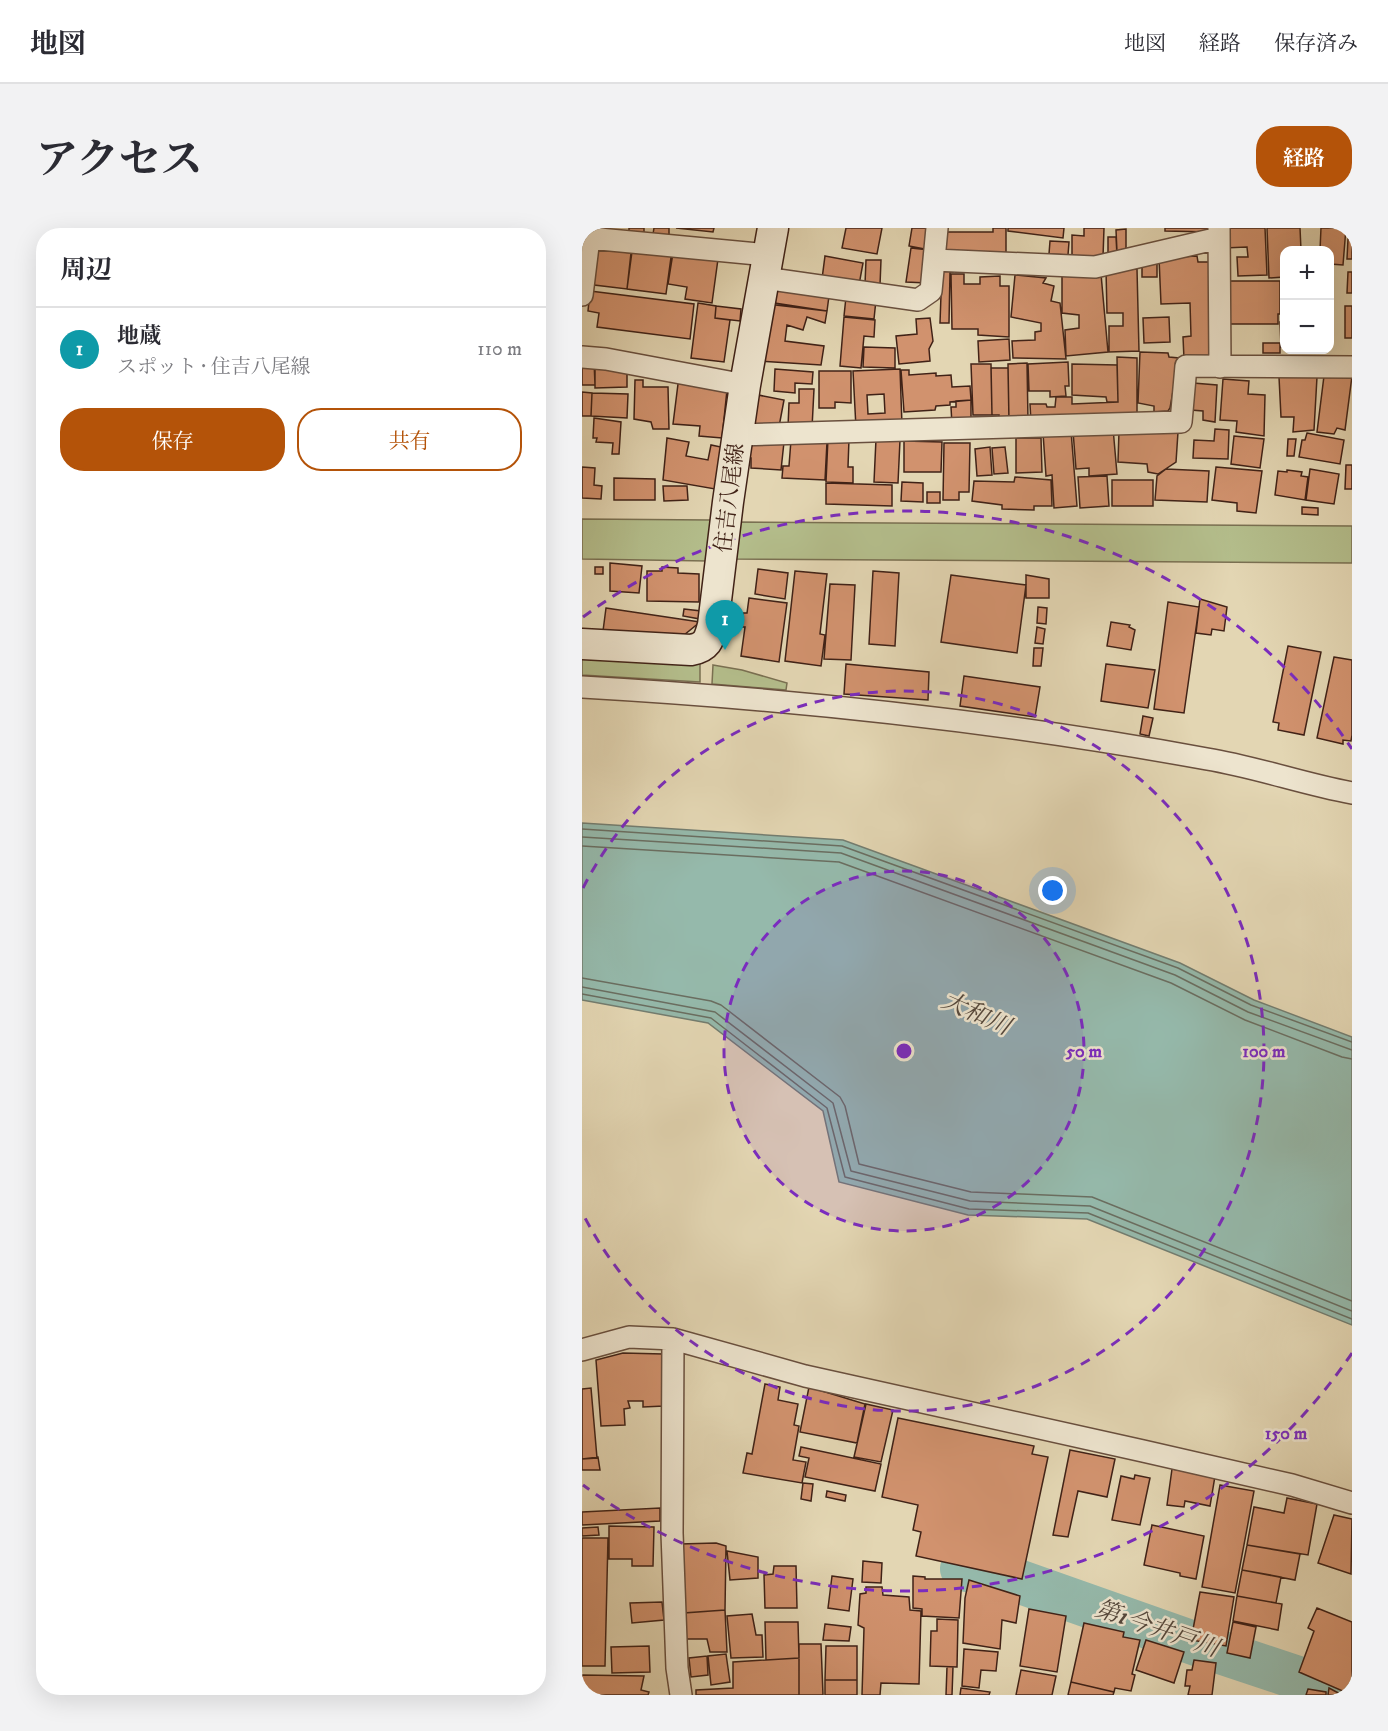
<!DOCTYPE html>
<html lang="ja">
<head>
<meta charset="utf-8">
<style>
  :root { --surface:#fff; --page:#f2f2f3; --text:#2b2b33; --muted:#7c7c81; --line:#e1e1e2; --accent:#b45309 }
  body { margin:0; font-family:"IM FELL DW Pica","Noto Serif JP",serif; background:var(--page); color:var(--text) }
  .controls { position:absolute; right:18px; top:18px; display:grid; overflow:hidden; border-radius:12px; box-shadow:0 6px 24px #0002 }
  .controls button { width:54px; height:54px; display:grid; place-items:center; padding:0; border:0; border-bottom:2px solid var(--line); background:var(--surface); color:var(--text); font:30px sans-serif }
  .you { position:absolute; left:471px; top:663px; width:21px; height:21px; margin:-15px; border:4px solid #fff; border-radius:50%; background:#1a73e8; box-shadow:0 0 0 9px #1a73e833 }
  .badge { display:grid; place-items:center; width:39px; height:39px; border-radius:50%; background:var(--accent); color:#fff; font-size:20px; font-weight:700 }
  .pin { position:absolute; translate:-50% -50px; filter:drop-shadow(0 2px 3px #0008) }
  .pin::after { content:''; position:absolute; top:32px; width:21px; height:18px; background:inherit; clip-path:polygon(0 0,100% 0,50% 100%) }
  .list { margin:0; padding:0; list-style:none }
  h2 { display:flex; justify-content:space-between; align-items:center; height:78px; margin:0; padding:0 24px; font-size:26px }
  h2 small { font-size:20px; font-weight:400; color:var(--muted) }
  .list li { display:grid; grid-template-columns:39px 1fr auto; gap:18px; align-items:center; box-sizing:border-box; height:84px; padding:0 24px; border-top:2px solid var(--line) }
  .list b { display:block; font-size:22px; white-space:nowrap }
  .list p { margin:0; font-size:20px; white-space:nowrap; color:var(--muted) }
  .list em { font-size:20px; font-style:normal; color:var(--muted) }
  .actions { display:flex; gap:12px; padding:18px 24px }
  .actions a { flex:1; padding:14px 0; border:2px solid var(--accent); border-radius:24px; text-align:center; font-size:21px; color:var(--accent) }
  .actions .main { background:var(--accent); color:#fff }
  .map { position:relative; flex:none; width:770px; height:1467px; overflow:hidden; border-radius:24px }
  header { display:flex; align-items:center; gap:36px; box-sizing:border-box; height:84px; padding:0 30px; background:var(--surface); border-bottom:2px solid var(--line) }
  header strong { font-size:28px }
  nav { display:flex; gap:33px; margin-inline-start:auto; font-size:21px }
  .intro { display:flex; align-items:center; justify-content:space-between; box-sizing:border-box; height:144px; padding:0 36px }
  h1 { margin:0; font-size:42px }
  .button { padding:15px 27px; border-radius:24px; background:var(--accent); color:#fff; font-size:21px; font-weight:700 }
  main { display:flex; gap:36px; padding:0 36px }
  aside { flex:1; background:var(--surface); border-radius:24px; box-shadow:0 6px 24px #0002 }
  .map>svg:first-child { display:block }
</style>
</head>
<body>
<header>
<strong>地図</strong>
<nav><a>地図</a><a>経路</a><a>保存済み</a></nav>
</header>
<div class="intro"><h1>アクセス</h1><a class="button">経路</a></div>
<main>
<aside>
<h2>周辺<small></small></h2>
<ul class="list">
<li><span class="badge" style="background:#0f9aa8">1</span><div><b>地蔵</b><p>スポット · 住吉八尾線</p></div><em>110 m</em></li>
</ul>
<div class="actions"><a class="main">保存</a><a>共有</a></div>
</aside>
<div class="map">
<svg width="770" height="1467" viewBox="0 0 770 1467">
  <rect width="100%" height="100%" fill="#e3d6b3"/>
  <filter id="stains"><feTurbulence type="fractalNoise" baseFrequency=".00333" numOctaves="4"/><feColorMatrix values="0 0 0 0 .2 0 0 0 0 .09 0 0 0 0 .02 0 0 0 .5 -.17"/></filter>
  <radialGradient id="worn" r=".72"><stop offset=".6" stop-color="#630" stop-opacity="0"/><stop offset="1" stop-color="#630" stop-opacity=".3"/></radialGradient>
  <!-- green -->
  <path fill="#b4be8c" stroke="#7a7052" stroke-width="1.5" d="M0,291L129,292L126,333L0,331Z
    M158,294L770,298V335L153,331Z
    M0,428L118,434V454L0,447Z
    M131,437L160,442L205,455L204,462L130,456Z"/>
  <!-- water -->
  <path fill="#95b9ab" stroke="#737d70" stroke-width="1.5" d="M0,595L261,612L598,735L672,772L770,809V1097L505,991L386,987L257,954L241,883L126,795L0,772Z"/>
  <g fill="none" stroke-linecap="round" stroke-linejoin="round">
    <!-- shore -->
    <path stroke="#6a6e61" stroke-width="1.5" d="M0,601L260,618L596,740L669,777L770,814
      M0,609L259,625L593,747L666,784L770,822
      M0,618L257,634L589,755L663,792L760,829L770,831
      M0,750L129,773L139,777L258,869L263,878L277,936L389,964L510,969L770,1073
      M0,759L133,784L251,875L269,943L388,973L508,978L770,1083
      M0,766L129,790L245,880L263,949L387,981L506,985L770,1091"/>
    <!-- river -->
    <path stroke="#95b9ab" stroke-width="44" d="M380,1341L433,1352L620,1418L767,1467"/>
  </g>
  <!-- building -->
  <path fill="#d1926e" stroke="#402217" stroke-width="1.5" fill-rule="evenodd" d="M47,0H62V5L47,4Z
    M72,0H87V8L71,6Z
    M94,0H132L131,4Z
    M264,0H300L295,26L260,20Z
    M330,0H351L348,22L327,18Z
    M411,0H424V25L363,22L364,4H411Z
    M426,0H482L481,10L426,3Z
    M502,0H522L521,29L490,28V7L502,8Z
    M583,0H628V4L583,3Z
    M641,0H683L685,47L656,48L655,29H666L665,19L642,20Z
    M685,0H718L719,22H702V49L687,50Z
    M739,0H764L761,37L748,36V22H738Z
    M544,1V24H535L534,2Z
    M526,9H534L535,27L526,28Z
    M766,11H770V31H765Z
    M468,13L487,14L486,27L467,26Z
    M10,14L19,21L49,25L45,61L4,56Z
    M51,16L90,22L84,66L45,61Z
    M329,20L347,22L345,55L324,54Z
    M91,25L136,31L130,75L103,71L105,59L86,56Z
    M243,28L281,35L277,57L240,51Z
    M615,28L616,34H628L632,130L602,131L601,109L609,108L608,75L579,76L577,30Z
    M284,32H299L298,57L283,56Z
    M560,34H575V49H560Z
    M360,39L371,40V44H368L367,95H358Z
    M555,41L557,123L527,124V98H541V85H525L524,42Z
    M766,44H770V65H765Z
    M369,46H382V56H398V49L418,48V58H427V109L396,107V101H370Z
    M519,46L526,124L484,128L483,102L497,100V87L480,85V48Z
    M433,47L464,50L461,55L472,58L469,73L478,75L484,131L431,130L430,113L453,112V104L459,103V95L429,89Z
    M647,53H698V86H696V96H647Z
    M188,59L247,68L245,83L186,74Z
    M8,63L112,76L108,111L15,99L17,85L6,83Z
    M264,69L294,72L292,91L262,88Z
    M116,75L134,78L133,90L148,92L142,134L109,130Z
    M185,76L245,83L243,95L225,89L221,102L205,97L203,113L242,118L239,137L176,133Z
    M134,78L159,81L158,93L133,90Z
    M763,78H770V110H763Z
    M262,89L293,92L292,109L282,108L279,140L258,138Z
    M587,89L588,114L562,115L561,90Z
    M348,90L351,113L347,121L348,133L317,136L314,108L335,106L334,91Z
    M698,94H702V119H699Z
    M427,111L428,132L397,134L396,113Z
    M681,115H698V125H681Z
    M282,119L313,120V140L281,139Z
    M558,124L586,125L587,129L597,130L588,180L586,183L572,184V178L556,175Z
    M535,129L555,130V186L449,194L448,176H464L465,179H473L474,169H490V176L536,174Z
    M0,132L12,133L13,157H0Z
    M486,134L487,158H483L484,168L468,169V163H447L446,136Z
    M445,135L446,193L427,194L426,136Z
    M389,136H409L410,187H391Z
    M490,136L535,137L536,174H525L524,169L490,167Z
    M13,138H45V159L13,160Z
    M409,140H426L427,194H417V187H410Z
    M193,141L231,144L230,156L213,155V165L192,163Z
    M318,141L320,197L274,200L271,143ZM302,166L303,185L286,186L285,167Z
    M319,142H327V147L354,145V148L369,147L370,159L388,158L389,172L368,174V177L354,178L353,182L322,184Z
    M237,143H269V175L253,174V180H237Z
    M97,148L106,149V157L145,162L140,210L117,208L118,198L91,196Z
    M742,148H770L763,202L755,200L752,206L735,204Z
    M697,149H735L732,202L711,204L712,189H699Z
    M641,151L667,153L666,166L683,167L682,208L654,204L655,193L638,192Z
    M53,152H61V159H86L87,201H71L69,194L52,191Z
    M611,155L635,157L633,194L621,192V183L609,182Z
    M217,161H232L230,200L206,199L207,175H217Z
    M0,164L10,165L9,188H0Z
    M10,165L46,166L45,190L9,188Z
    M171,166L202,172L196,204L165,198Z
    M389,172V197H370L369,179H374V173Z
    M12,190L39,194L37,226H30L31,215L14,214L15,210H11Z
    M531,200L535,246L507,248V240L494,241L491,203Z
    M633,201L647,202L646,231L611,230L612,212L632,213Z
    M489,203L495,278L472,280L470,247L464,248L461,205Z
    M537,203L596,204L594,234L576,246L566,244L565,236L536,234Z
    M725,205L762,212L758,236L717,229L720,212H723Z
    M652,208L682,211L678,240L649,236Z
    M85,210L107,214L104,228L126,232L129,217L139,219L133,261L81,252Z
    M246,210L267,211L266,239H271V255L244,254Z
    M434,210H459L460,244L434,245Z
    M167,211L202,214L199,242L169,240V230H166Z
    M294,211L318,212L316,255L292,254Z
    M706,211H714L712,228H705Z
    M209,212L245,214L243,252L200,250L201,238H207Z
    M322,213L360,214L359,244H322Z
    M362,215H388L387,264H377V272H361Z
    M408,219L410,247L395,248L393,221Z
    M423,219L426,245L412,246L410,220Z
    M764,237H770V261H763Z
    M0,239L13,240L12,257L20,258L19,271L0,270Z
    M634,239L680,243L674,285L655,283V275L630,272Z
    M584,241L627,243L625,274L573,272L575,248Z
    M728,241L757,246L752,276L724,272Z
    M705,242L720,244L719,248L726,249L723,272L693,267L696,243L705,244Z
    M525,248L527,278L498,280L496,249Z
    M433,249L469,252L470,278H452V282L420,281V277L390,273L392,253L432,254Z
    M32,250L73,251V272H32Z
    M530,252H571V278H530Z
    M320,254L341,255V274L319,273Z
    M244,255L310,257V278L244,276Z
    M81,258H105L106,272L82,273Z
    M345,264H358V275H345Z
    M720,279L736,280V287L720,286Z
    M28,335L60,338L57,365L28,363Z
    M13,339H21V346H13Z
    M80,339L96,340V345L117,346V374L65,373V343H80Z
    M176,341L206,345L203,371L173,366Z
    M213,343L245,346L238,406L243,407L239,438L203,433Z
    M291,343L317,345L313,418L287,416Z
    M369,347L444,357L435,425L359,414Z
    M444,347L467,351V370H444Z
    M248,356L273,357L269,432L242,431Z
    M167,370L205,375L197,434L159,428L163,399H159L161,385H165Z
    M618,371L645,379L642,403L630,401L629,407L614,405Z
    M586,374L617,379L602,485L572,481Z
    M456,379L465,380L464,396L455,395Z
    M24,380L118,394L102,407L21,403Z
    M102,381L119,383L118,391L101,388Z
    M529,394L548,397L547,399L553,402L549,422L525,418Z
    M455,399L463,401L461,416L453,415Z
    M706,418L739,424L722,507L696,502L697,495L691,494Z
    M452,420H461L459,438H451Z
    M752,429L770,432V507L769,513L761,512V516L735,510Z
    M264,436L347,444L346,472L262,466Z
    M524,436L573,442L566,480L519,473Z
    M382,448L458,459L453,489L378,478Z
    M561,488L571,490L567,508L558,506Z
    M41,1125L81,1126L82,1178L61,1179V1173H46L48,1180L42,1181L43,1197L19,1198L14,1132Z
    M183,1156L198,1159L196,1172L216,1176L212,1197L217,1198L211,1232L224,1234L220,1255L161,1245L165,1225L170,1226Z
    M227,1159L283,1176L275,1215L218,1204Z
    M9,1160L15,1230L0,1231V1161Z
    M284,1176L311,1182L299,1234L272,1229Z
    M316,1190L452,1218L450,1226L466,1229L440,1351L334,1328L339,1304L331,1302L336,1277L300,1269Z
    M219,1219L299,1236L293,1263L223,1249L227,1230L217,1228Z
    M488,1222L533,1231L525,1269L496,1263L486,1309L471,1307Z
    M16,1229L18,1242H0V1231Z
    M590,1241L633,1248L628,1278L603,1273L602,1279L585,1277Z
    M553,1247L568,1250L558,1297L530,1292L539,1248L552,1251Z
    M221,1255L231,1256L229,1273L219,1271Z
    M638,1257L672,1263L653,1365L620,1359Z
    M245,1263L264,1267L263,1273L244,1269Z
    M705,1270L735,1276L726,1327L665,1317L672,1279L702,1285Z
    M78,1280V1293L0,1297V1284Z
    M752,1287L770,1291L769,1346L736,1335Z
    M570,1297L622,1308L614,1351L598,1348V1345L562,1337Z
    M27,1298L72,1299L71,1338H50V1331H27Z
    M16,1299L17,1307L0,1308V1300Z
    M0,1310H26L23,1438H0Z
    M134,1315L144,1318L143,1382L101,1385L98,1316Z
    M665,1317L718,1326L713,1352L660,1342Z
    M145,1323L176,1329V1350L148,1352Z
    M281,1333L300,1335L299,1355L280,1354Z
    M192,1338H214L215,1380H183L182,1347L191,1346Z
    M660,1342L699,1349L694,1375L655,1368Z
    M250,1348L271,1351L267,1383L246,1380Z
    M331,1348L343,1349V1351H380L377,1390L340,1388V1381L331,1380Z
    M387,1352L438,1368L434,1395L420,1392L418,1421L381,1415L383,1370Z
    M284,1359H300L301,1367L327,1369L328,1382L339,1383L337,1456L299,1455L298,1467H280L282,1400L276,1397L278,1366L284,1365Z
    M618,1364L652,1369L644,1418L609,1412Z
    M655,1368L700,1376L696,1402L651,1393Z
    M80,1374L82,1392L50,1395L48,1375Z
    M735,1380L770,1394V1467L717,1444L732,1403L726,1400Z
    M447,1381L484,1388L475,1444L438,1438Z
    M143,1382L145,1424H128L125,1411H104L102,1385Z
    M170,1386L174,1407H180L181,1429L149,1430L145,1388Z
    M355,1391L376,1392L375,1439L348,1438L349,1403H355Z
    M183,1394H216L217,1430L184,1432Z
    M651,1394L674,1399L668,1430L645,1425Z
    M502,1395L542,1404L541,1409L558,1412L550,1446L553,1447L549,1463L533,1460L532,1464L489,1454Z
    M243,1396L269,1399L267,1413L241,1412Z
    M564,1412L602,1424L592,1455L554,1442Z
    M217,1416H239L241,1467H217Z
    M67,1418L68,1444L30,1445L29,1419Z
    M244,1418H275V1452H243Z
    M382,1421L416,1424L414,1443L399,1442L397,1460L380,1458Z
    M144,1426L148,1454L129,1457L126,1428Z
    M125,1428L126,1447L109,1449L107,1430Z
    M217,1430V1467H114V1462L151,1460V1434Z
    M612,1432L634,1435L630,1467H606L608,1458H603L605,1442H610Z
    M365,1439H371L370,1467H364Z
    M439,1442L474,1448L470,1467H434Z
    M0,1447L62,1448L59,1462L67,1464L66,1467H0Z
    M243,1452H275V1467H243Z
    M489,1454L532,1464L531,1467H486Z
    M379,1460L408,1464L407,1467H378Z
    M747,1460L760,1467H746Z
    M726,1461L744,1464V1467H724Z"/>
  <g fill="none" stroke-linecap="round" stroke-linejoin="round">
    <!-- minor casing -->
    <g stroke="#694f3e" stroke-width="24">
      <path id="minor" d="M637,0L638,139
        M352,32L513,39L637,10
        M182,50L336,72L349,63L355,0
        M0,67L7,10L186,27
        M0,129L24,131L163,157
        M156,207L599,194L604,138L770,139
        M0,459C210,471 418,493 625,531C674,539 721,556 770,565
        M91,1111L90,1305L95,1440L99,1467
        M0,1122L47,1109L91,1111L223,1148L561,1223L710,1257L770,1275"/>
    </g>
    <!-- secondary casing -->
    <g stroke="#402217" stroke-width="33">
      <path id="secondary" d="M0,416L109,422C125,419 127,412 131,397L146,274L163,157L191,0"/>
    </g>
    <!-- minor -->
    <use href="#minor" stroke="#ede4ce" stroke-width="21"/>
    <!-- secondary -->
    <use href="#secondary" stroke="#ede4ce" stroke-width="30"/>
  </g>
  <!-- distance rings -->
  <circle cx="322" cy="823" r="180" fill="#7b2cbf" fill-opacity=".12"/>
  <g fill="none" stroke="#7b2cbf" stroke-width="3" stroke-dasharray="10 8">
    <circle cx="322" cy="823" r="180"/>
    <path d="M1 660A360 360 0 1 1 1 986"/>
    <path d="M770 1125A540 540 0 0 1 1 1257M1 389A540 540 0 0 1 770 521"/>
  </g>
  <g text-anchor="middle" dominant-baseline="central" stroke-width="5" stroke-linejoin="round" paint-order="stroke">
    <!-- street labels -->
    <g font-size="22" fill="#402217" stroke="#ede4ce">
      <text transform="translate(148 270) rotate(-83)">住吉八尾線</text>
    </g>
    <!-- water labels -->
    <g font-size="24" font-style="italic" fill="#55483c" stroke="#ede4ce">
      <text transform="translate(394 786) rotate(24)">大和川</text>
      <text transform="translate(575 1401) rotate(19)">第1今井戸川</text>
    </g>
  </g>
  <circle cx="322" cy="823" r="9" fill="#7b2cbf" stroke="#ede4ce" stroke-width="3"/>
  <g font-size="18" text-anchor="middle" font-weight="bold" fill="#7b2cbf" stroke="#ede4ce" stroke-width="5" stroke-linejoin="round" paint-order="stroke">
    <text x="502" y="829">50 m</text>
    <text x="682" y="829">100 m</text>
    <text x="704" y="1211">150 m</text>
  </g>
  <rect width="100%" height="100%" filter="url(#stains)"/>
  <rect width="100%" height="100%" fill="url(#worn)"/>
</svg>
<div class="controls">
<button>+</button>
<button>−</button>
</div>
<div class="you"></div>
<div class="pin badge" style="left:143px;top:422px;background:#0f9aa8">1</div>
</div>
</main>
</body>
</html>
